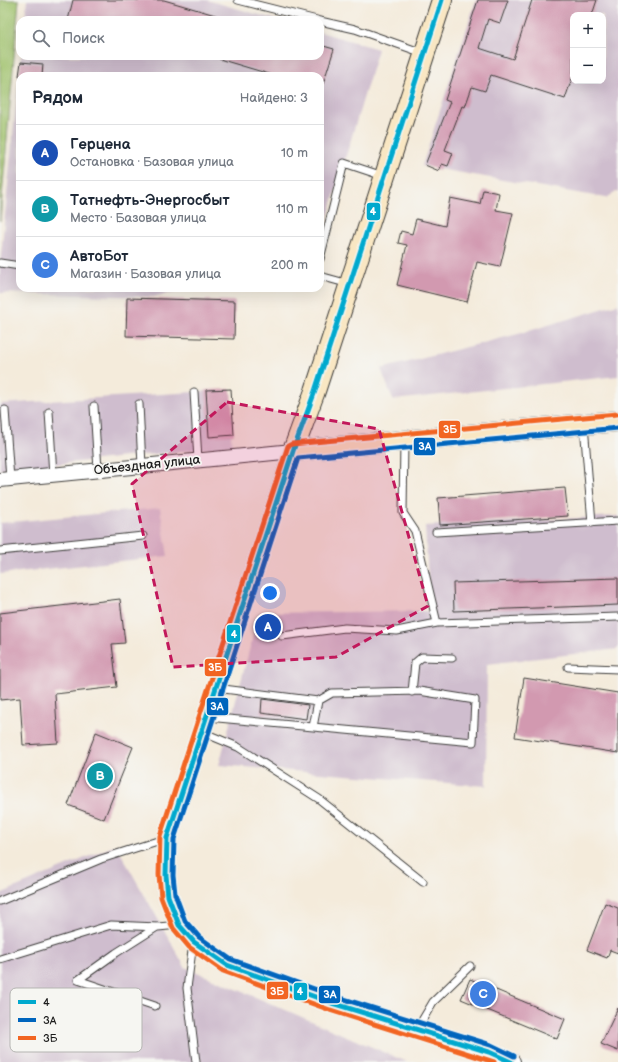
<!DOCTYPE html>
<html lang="ru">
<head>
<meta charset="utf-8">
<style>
  :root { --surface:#fff; --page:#f6f6f7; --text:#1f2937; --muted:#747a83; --line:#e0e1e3; --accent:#db2777 }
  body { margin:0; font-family:"Balsamiq Sans",sans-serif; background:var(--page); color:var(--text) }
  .controls { position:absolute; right:12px; top:12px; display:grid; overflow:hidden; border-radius:8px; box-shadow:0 4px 16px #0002 }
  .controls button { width:36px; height:36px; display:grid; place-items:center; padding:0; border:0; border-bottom:1px solid var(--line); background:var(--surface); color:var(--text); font:20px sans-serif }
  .you { position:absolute; left:270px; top:593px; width:14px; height:14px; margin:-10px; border:3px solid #fff; border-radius:50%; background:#1a73e8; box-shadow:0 0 0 6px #1a73e833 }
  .badge { display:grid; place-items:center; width:26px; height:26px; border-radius:50%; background:var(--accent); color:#fff; font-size:13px; font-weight:700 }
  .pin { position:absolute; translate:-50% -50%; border:2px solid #fff; box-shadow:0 1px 4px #0006 }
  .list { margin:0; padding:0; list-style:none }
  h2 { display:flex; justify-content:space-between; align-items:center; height:52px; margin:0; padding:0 16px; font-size:17px }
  h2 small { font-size:13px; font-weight:400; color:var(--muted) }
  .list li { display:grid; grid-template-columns:26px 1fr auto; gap:12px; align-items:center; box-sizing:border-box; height:56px; padding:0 16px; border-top:1px solid var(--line) }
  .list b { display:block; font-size:15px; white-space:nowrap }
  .list p { margin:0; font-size:13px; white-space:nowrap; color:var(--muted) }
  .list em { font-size:13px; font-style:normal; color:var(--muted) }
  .icon { flex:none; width:22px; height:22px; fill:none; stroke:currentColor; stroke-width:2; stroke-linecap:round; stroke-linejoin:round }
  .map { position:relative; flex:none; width:618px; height:1062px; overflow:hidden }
  .search { position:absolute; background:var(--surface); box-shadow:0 4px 16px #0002; left:16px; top:16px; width:308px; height:44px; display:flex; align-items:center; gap:10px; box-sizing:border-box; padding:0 14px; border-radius:12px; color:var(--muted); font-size:15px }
  .panel { position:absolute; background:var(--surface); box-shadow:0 4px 16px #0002; left:16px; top:72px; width:308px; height:220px; border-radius:12px }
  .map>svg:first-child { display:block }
</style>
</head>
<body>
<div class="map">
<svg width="618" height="1062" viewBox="0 0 618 1062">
  <rect width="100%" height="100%" fill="#f6f6f2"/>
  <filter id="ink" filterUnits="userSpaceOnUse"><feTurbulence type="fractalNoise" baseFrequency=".025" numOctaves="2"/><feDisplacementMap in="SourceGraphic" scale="8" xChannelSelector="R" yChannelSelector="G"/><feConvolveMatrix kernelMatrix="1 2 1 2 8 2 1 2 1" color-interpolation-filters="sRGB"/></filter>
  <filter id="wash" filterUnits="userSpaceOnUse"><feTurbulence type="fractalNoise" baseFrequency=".012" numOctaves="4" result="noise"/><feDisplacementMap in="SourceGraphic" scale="16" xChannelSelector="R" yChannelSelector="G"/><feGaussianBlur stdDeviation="0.9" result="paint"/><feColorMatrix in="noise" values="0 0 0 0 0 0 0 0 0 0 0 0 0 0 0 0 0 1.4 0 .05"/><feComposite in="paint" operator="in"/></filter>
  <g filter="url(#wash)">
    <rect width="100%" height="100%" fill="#f4ebdb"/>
    <!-- industrial -->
    <path fill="#cfbdce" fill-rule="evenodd" d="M27,0H207L277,20H25Z
      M476,0H618V191L606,198L422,166ZM573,15H603V81H573Z
      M320,32L378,49L320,243V76H20V288H193L153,297L0,293V265L21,56H320Z
      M618,304V376L393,400L381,369L522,333Z
      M227,390L232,446L0,470V404Z
      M160,508L168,556L0,574V523Z
      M618,516V649L487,664L486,786L219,765L259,613L430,611L425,526Z
      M116,845L185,967L407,1062H0V894Z"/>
    <!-- green -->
    <path fill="#9fc16a" stroke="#5e6e43" d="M0,0H19L0,221Z"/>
    <g id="blocks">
      <!-- building -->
      <path fill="#d299b0" d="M73,0H164L222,17V20H68Z
        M478,0H508L500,23L488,19L479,48L513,59L532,0H597L592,15H573V75L565,99L491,75L485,91L472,87L465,107L462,106L445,150L453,153L448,166L442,164L439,171L425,165L450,102L445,100Z
        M320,45L334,49L323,84H320V76H276L219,59V56H320Z
        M21,62L43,64L42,76H19Z
        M483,190L499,193L496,210L513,213L500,267L477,262L467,302L397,285L407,245L398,243L401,231L412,234L416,219L445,226L450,198L480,204Z
        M127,298L235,301L234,339L126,336Z
        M231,389L234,435L209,437L206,390Z
        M565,488L568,516L440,525L438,498Z
        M618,578V605L454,611L453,583Z
        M120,599L125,643L112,644L117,687L55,694L58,743L23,745L20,698L0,700V613Z
        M524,678L618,693V753L515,737Z
        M262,699L308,705L306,719L261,713Z
        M96,732L133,747L104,819L68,805Z
        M605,903L618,908V953L610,950L607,958L587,950Z
        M470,979L565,1019L557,1039L461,999Z
        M618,1008V1051L601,1044Z"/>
    </g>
  </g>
  <g filter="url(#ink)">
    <use href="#blocks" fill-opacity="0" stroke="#3c3b39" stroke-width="1"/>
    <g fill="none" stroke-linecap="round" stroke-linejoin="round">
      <!-- service casing -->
      <g stroke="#3c3b39" stroke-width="9">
        <path id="service" d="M238,0L317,20
          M320,21L355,29L423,53
          M320,259L344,163L383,176
          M0,263L20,266
          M320,276L349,284
          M194,392L198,460
          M139,404L142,466
          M94,406L98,470
          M5,410L10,479
          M49,412L53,475
          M584,425L592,523
          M404,441L403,513L415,531L437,623
          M436,532L618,521
          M0,551L143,536
          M282,636L345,628L397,631L437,623L618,617
          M568,667L618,669
          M412,692L415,663L422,657L452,658
          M207,717L473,742L475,700L419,691L332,693L318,701L216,688
          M313,727L318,701
          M202,732L238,747L319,799L423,882
          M0,901L101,859L167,838
          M193,943L187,988L196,1062
          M0,959L111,925L158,927L179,925
          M78,980L116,953L157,927
          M78,980L155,1006
          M417,1029L433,1002L470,966"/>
      </g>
      <!-- minor casing -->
      <g stroke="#3c3b39" stroke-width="16">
        <path id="minor" d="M0,480L293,451"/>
      </g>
      <!-- tertiary casing -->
      <g stroke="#3c3b39" stroke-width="20">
        <path id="tertiary" d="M293,451L167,838L166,875L168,896L179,925L194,942L227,965L332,1003L489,1052L511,1062"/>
      </g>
      <!-- secondary casing -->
      <g stroke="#3c3b39" stroke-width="22">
        <path id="secondary" d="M442,0L315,391L293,451L618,421"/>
      </g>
      <!-- service -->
      <use href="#service" stroke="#fff" stroke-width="7"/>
      <!-- minor -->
      <use href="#minor" stroke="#fff" stroke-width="14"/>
      <!-- tertiary -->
      <use href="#tertiary" stroke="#fff" stroke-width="18"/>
      <!-- secondary -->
      <use href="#secondary" stroke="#f9e7c3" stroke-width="20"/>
      <!-- bus-1 casing -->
      <g stroke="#f6f6f2" stroke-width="8">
        <path id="bus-1" d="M442,0L315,391L293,451L167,838L166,875L168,896L179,925L194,942L227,965L332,1003L489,1052L511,1062"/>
      </g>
      <!-- bus-2 casing -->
      <g stroke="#f6f6f2" stroke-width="8">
        <path id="bus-2" d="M514,1056L491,1045L334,996L230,959L199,937L185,921L175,894L173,875L174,839L298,458L618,428"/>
      </g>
      <!-- bus-3 casing -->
      <g stroke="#f6f6f2" stroke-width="8">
        <path id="bus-3" d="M494,1062L330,1010L223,971L189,947L173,928L161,897L159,875L160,836L288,446L292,444L617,414"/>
      </g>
      <!-- bus-1 -->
      <use href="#bus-1" stroke="#00a9ce" stroke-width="5"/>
      <!-- bus-2 -->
      <use href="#bus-2" stroke="#0065bd" stroke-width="5"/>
      <!-- bus-3 -->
      <use href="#bus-3" stroke="#f26522" stroke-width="5"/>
    </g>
  </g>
  <!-- marked area -->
  <path fill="#c2185b" fill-opacity="0.2" stroke="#c2185b" stroke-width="3" stroke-dasharray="8 5" stroke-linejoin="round" d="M227,402L379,429L428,606L336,657L173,667L132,484Z"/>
  <g text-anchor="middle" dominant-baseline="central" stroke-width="3.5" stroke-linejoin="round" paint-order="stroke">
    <!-- street labels -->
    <g font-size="13" fill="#1c1c1c" stroke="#f6f6f2">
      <text transform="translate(147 465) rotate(-6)">Объездная улица</text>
    </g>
  </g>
  <!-- legend -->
  <rect x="10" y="988" width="132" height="64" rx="6" fill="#f6f6f2" stroke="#b5b5b2" stroke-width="1"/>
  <rect x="18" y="1000" width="18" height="4" fill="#00a9ce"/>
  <rect x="18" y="1018" width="18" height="4" fill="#0065bd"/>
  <rect x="18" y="1036" width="18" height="4" fill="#f26522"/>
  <g font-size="11" fill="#1c1c1c">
    <text x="43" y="1006">4</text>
    <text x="43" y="1024">3А</text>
    <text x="43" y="1042">3Б</text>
  </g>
  <g stroke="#f6f6f2" stroke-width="1.5">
    <rect x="366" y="202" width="15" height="19" rx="4" fill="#00a9ce"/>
    <rect x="438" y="420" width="23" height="19" rx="4" fill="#f26522"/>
    <rect x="413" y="437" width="23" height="19" rx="4" fill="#0065bd"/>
    <rect x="226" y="624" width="15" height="19" rx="4" fill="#00a9ce"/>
    <rect x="204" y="658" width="23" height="19" rx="4" fill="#f26522"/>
    <rect x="206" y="697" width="23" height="19" rx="4" fill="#0065bd"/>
    <rect x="266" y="981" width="23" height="19" rx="4" fill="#f26522"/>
    <rect x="293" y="982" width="15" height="19" rx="4" fill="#00a9ce"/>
    <rect x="318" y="985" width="23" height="19" rx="4" fill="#0065bd"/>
  </g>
  <g font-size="11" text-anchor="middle" font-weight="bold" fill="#fff">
    <text x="373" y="215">4</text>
    <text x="450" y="433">3Б</text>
    <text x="425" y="450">3А</text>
    <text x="234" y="638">4</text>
    <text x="215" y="671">3Б</text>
    <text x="217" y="710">3А</text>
    <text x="277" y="995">3Б</text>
    <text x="300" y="995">4</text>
    <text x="330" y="998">3А</text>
  </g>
</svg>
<div class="controls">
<button>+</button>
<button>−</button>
</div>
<div class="you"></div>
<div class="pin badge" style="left:268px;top:627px;background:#1a4fb4">A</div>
<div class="pin badge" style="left:100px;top:776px;background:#0f9aa8">B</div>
<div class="pin badge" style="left:483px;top:994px;background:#3f7fe0">C</div>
<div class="search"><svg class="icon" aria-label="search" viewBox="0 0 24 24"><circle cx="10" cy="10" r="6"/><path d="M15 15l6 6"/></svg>Поиск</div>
<section class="panel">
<h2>Рядом<small>Найдено: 3</small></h2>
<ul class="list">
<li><span class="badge" style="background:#1a4fb4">A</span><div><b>Герцена</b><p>Остановка · Базовая улица</p></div><em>10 m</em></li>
<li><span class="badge" style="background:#0f9aa8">B</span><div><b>Татнефть-Энергосбыт</b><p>Место · Базовая улица</p></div><em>110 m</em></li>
<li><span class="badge" style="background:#3f7fe0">C</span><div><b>АвтоБот</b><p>Магазин · Базовая улица</p></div><em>200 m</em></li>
</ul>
</section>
</div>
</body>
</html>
